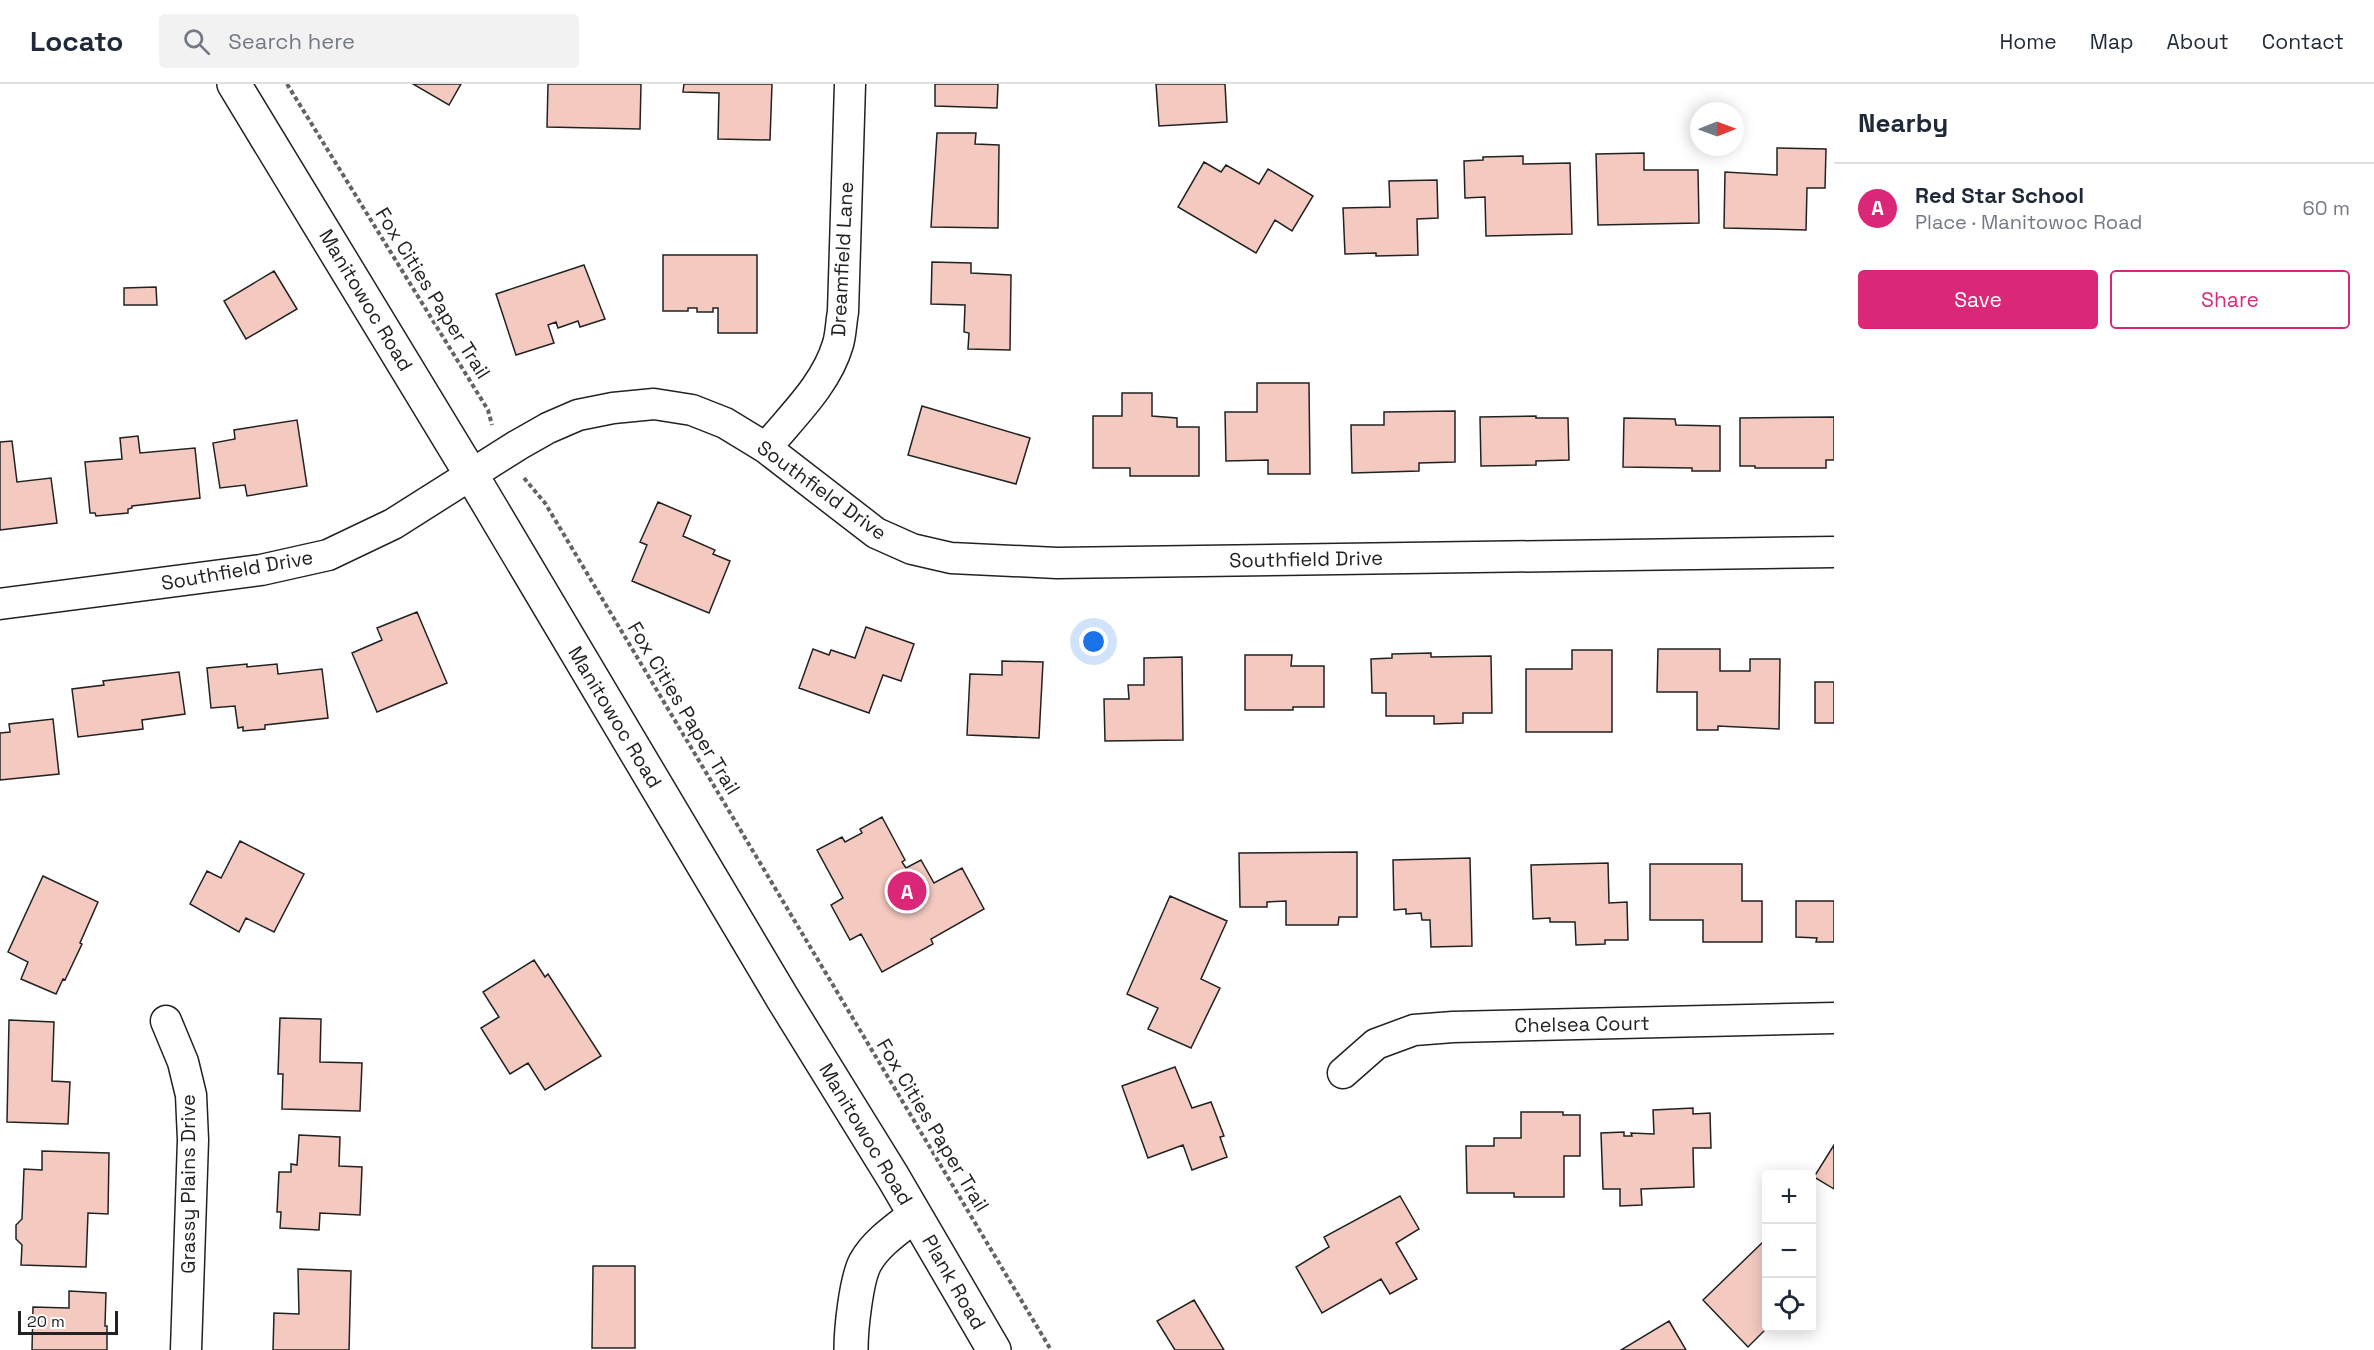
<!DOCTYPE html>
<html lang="en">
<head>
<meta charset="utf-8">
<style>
  :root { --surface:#fff; --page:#f2f2f3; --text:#1f2937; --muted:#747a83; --line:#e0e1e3; --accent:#db2777 }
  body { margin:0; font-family:"Space Grotesk",sans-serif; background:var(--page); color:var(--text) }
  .controls { position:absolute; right:18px; bottom:18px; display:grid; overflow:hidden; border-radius:6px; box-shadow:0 3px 15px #0003 }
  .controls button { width:54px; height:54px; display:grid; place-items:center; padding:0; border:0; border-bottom:2px solid var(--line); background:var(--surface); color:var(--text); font:30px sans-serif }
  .compass { position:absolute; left:1690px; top:18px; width:54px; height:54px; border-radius:50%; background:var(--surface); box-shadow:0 3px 15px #0003; rotate:89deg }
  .scale { position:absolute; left:18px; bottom:15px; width:100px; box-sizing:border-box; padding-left:6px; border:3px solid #222; border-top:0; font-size:16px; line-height:21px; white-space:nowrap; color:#222; -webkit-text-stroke:4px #fff; paint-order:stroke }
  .you { position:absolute; left:1094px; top:558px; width:21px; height:21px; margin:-15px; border:4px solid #fff; border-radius:50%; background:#1a73e8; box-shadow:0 0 0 9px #1a73e833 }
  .badge { display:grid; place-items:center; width:39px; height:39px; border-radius:50%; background:var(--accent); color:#fff; font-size:20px; font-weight:700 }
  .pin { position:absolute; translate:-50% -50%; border:3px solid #fff; box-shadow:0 2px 6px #0006 }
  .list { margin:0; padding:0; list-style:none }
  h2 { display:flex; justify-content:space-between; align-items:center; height:78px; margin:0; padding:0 24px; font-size:26px }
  h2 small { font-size:20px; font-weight:400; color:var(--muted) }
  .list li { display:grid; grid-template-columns:39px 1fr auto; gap:18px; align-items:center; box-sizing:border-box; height:90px; padding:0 24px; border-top:2px solid var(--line) }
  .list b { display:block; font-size:22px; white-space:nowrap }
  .list p { margin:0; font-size:20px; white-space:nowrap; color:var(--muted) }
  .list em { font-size:20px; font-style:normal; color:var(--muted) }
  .actions { display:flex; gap:12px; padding:18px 24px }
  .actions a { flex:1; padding:14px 0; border:2px solid var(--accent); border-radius:6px; text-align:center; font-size:21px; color:var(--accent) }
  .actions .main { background:var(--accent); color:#fff }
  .icon { flex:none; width:33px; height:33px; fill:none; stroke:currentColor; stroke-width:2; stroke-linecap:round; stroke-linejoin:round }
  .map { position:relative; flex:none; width:1834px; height:1266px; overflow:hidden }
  header { display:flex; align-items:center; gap:36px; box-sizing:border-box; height:84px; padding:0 30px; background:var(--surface); border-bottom:2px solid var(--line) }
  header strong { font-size:28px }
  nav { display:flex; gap:33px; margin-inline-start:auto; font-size:21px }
  .search { width:420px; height:54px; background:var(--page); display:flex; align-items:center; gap:15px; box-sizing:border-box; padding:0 21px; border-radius:6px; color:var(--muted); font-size:22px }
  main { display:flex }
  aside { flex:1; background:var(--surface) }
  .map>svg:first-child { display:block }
</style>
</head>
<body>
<header>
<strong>Locato</strong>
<div class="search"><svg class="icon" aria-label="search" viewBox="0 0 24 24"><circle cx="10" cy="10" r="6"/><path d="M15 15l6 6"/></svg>Search here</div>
<nav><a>Home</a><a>Map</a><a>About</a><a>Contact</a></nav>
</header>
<main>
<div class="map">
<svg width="1834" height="1266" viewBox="0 0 1834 1266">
  <rect width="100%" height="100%" fill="#fff"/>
  <!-- building -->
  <path fill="#f3c9c0" stroke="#222" stroke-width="1.5" d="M413,0H461L449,21Z
    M548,0H641L640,45L547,43Z
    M684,0H772L770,56L718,55L719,9L683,8Z
    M935,0H998L997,24L935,22Z
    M1156,0H1225L1227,38L1159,42Z
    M937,49H976L975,60L999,61L998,144L931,143Z
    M1777,64L1826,65L1825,104H1807L1806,146L1724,144L1725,88L1777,91Z
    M1644,69V86H1698L1699,139L1598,141L1596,70Z
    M1523,72V80L1570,79L1572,150L1486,152L1485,113L1465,114L1464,77L1483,76V73Z
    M1204,78L1221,88L1226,81L1259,100L1268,85L1313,112L1292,147L1275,136L1256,169L1178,123Z
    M1437,96L1438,134L1417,135L1418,171L1376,172V169L1345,170L1343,124L1390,123L1389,97Z
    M663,171H757V249H718V224H713V228H697V224H688V227H663Z
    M932,178L971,179V189L1011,191L1010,266L968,265L969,249L964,248L965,221L931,220Z
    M584,181L605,235L580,243L578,237L558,244L556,238L548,241L554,259L516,271L496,210Z
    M274,187L297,225L246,255L224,217Z
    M156,203L157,221H124V204Z
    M1257,299H1309L1310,390H1268V376L1226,377L1225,328H1257Z
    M1122,309H1152V332L1177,334V343H1199V392H1130V384H1093V332H1122Z
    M922,322L1030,354L1016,400L908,371Z
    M1455,327V378L1419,379V387L1352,389L1351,341H1384V328Z
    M1536,332V334H1568L1569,376L1536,377V381L1481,382L1480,333Z
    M1834,333V376H1826V384H1755V382H1740V334Z
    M1624,334L1675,335L1676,341L1720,342V387H1692V384L1623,383Z
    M297,336L307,402L247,412L245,401L220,404L213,359L235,355L234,346Z
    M138,352L140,369L195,364L200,414L132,422V424L128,425V429L96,432L95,429H90L85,378L122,375L120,354Z
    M12,357L17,398L51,394L57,439L0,446V358Z
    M658,418L691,432L683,452L715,466L713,470L730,477L709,529L632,497L647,461L640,458Z
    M417,528L447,599L377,628L352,569L382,556L377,544Z
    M866,543L914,560L901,597L883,591L869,629L799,604L813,565L829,571L831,566L855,574Z
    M1658,565H1720V587H1750V575H1780L1779,645L1718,642V646H1697V608H1657Z
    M1572,566H1612V648H1526V585H1572Z
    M1431,569V573L1491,572L1492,629H1463V639L1434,640V632H1386V609H1372L1371,575L1392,574V570Z
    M1245,571H1292L1291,582H1324V623H1293V626H1245Z
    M1182,573L1183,656L1105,657L1104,615H1129L1128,601H1144V574Z
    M1002,577L1043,578L1039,654L967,651L970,590L1002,591Z
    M247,580V583L277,580L278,590L322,585L328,634L265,641V645L243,647V643L238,644L235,622L211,624L207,584Z
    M179,588L185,630L142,636L143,645L78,653L72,605L104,601L103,597Z
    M1815,598H1834V639H1815Z
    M53,635L59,690L0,696V649L10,648L9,640Z
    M882,733L905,776L902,778L906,784L921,776L934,799L962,784L984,825L931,855L933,860L882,888L861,850L850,856L831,821L843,814L817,766L842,753L845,758L862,749L860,745Z
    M240,757L304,790L274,848L246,834L239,848L190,820L207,787L221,794Z
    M1357,768V833H1339L1338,841H1286V817L1267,818V823H1240L1239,769Z
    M1470,774L1472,862L1431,863L1430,836H1422L1421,829L1406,830V825L1394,826L1393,776Z
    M1608,779L1609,819L1627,818L1628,856H1605V860L1576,861L1575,838H1550V834L1533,835L1531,781Z
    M1650,780H1742V817H1762V858H1703V836H1650Z
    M43,792L98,818L80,859L82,860L65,896L63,895L56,910L21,895L28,878L8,868Z
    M1170,812L1227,837L1201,895L1220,904L1191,964L1148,945L1158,924L1127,910Z
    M1796,817H1834V858H1816L1817,854L1796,853Z
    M534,876L545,893L548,890L601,972L545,1006L528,979L510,990L481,944L499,933L483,908Z
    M280,934L321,935L320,978L362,979L360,1027L282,1025L283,990H278Z
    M9,936L54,938L52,997L70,998L68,1040L7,1038Z
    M1175,983L1192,1024L1211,1018L1224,1052L1220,1053L1227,1073L1192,1086L1183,1061L1148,1074L1122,1002Z
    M1693,1024V1030L1710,1029L1711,1064H1693L1694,1103L1641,1105L1642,1121L1620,1122V1105H1603L1601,1049L1624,1048V1052H1632L1631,1049L1654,1050L1653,1026Z
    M1521,1028H1563V1031H1580V1072H1564V1113H1514V1109H1467L1466,1062H1494V1054H1521Z
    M299,1051L340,1053L339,1082L362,1083L360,1131L320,1129L319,1146L280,1144L281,1128H277L279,1088H291V1080L297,1081Z
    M1834,1061V1105L1814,1093Z
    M42,1067L109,1069L108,1130L88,1129L86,1183L21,1181L22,1161L16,1155V1141L22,1135L24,1085L42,1086Z
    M1400,1112L1419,1145L1396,1159L1417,1195L1390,1210L1381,1195L1322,1229L1296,1183L1329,1163L1324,1153Z
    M1764,1157L1766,1159L1767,1244L1748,1263L1703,1216Z
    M593,1182H635V1264H592Z
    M298,1185L351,1187L349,1266H273L274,1229L299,1230Z
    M69,1207L106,1209L105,1242H107V1266H32L33,1223L69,1224Z
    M1194,1216L1224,1266H1175L1157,1237Z
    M1669,1237L1686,1266H1621Z"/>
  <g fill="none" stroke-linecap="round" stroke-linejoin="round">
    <!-- minor casing -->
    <g stroke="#222" stroke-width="33">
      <path id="minor" d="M766,364C792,332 826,301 838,260C841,250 841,238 843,228L850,0
        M0,520L261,486L328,471L393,440L518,361L548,344L578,331L613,324L654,320L692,326L725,339L766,364L876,449L912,465L951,474L1057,479L1834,468
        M166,937L183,978L191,1011L193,1056L186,1266
        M1343,989L1376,960L1414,946L1453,943L1834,934"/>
    </g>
    <!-- tertiary casing -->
    <g stroke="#222" stroke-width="36">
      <path id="tertiary" d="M234,0L472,392L783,915L893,1093L994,1266
        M851,1266C851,1245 856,1197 865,1179C876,1159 897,1145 915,1131"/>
    </g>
    <!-- path -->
    <path stroke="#646464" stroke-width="4" stroke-dasharray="4.5 3" stroke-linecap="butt" d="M287,0L488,326L492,341
      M524,394L545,419L1051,1266"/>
    <!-- minor -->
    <use href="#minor" stroke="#fff" stroke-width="30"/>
    <!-- tertiary -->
    <use href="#tertiary" stroke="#fff" stroke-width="33"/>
  </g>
  <g text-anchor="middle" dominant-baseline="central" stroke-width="4.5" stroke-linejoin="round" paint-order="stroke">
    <!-- street labels -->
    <g font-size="20" fill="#222" stroke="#fff">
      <text transform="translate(842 175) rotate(-87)">Dreamfield Lane</text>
      <text transform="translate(433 209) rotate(58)">Fox Cities Paper Trail</text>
      <text transform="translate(366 216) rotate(59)">Manitowoc Road</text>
      <text transform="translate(822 406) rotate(36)">Southfield Drive</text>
      <text transform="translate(1306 475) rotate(-1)">Southfield Drive</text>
      <text transform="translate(237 486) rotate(-10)">Southfield Drive</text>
      <text transform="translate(684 624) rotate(59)">Fox Cities Paper Trail</text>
      <text transform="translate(615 633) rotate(59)">Manitowoc Road</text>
      <text transform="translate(1582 940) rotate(-1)">Chelsea Court</text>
      <text transform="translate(933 1041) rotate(59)">Fox Cities Paper Trail</text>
      <text transform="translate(866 1050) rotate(59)">Manitowoc Road</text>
      <text transform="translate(188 1100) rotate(-90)">Grassy Plains Drive</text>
      <text transform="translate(954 1198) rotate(60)">Plank Road</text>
    </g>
  </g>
</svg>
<div class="controls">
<button>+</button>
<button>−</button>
<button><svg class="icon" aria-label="locate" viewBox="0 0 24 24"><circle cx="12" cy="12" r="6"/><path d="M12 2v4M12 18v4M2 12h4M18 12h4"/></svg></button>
</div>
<svg class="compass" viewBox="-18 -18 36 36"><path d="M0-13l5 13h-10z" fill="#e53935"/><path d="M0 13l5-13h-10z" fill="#747a83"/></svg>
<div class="scale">20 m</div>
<div class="you"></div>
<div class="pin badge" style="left:907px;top:807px">A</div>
</div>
<aside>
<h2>Nearby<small></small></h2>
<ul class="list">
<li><span class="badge">A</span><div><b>Red Star School</b><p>Place · Manitowoc Road</p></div><em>60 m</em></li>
</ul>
<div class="actions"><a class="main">Save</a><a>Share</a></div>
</aside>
</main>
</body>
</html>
